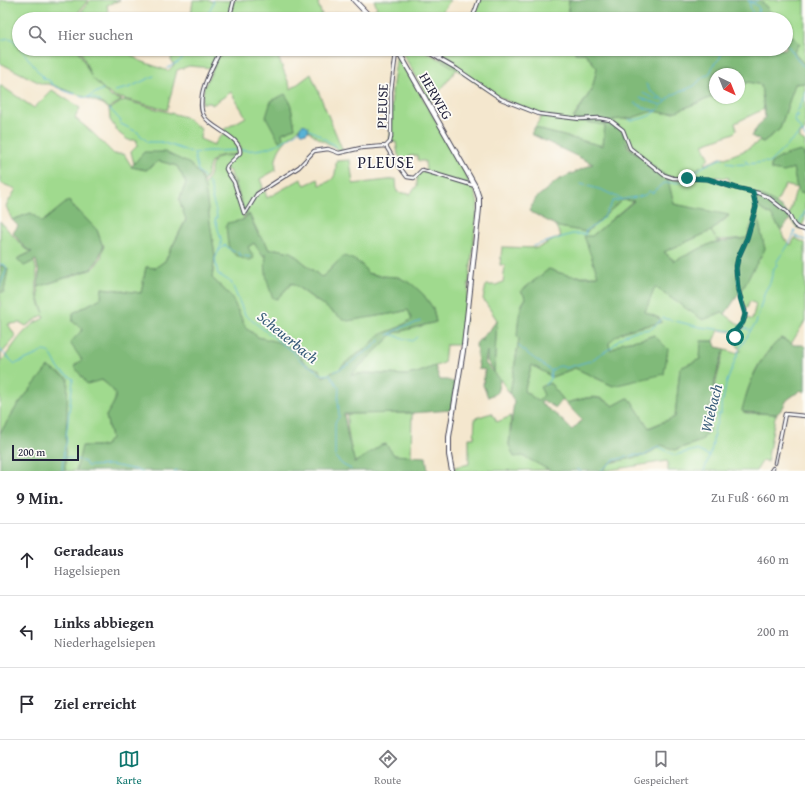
<!DOCTYPE html>
<html lang="de">
<head>
<meta charset="utf-8">
<style>
  :root { --surface:#fff; --page:#f2f2f3; --text:#2b2b33; --muted:#7c7c81; --line:#e1e1e2; --accent:#0f766e }
  body { margin:0; font-family:"Gentium Book Plus",serif; background:var(--page); color:var(--text) }
  .compass { position:absolute; left:709px; top:68px; width:36px; height:36px; border-radius:50%; background:var(--surface); box-shadow:0 1px 3px #0004; rotate:137deg }
  .scale { position:absolute; left:12px; bottom:10px; width:67px; box-sizing:border-box; padding-left:4px; border:2px solid #22223b; border-top:0; font-size:11px; line-height:14px; white-space:nowrap; color:#22223b; -webkit-text-stroke:3px #fdfcf7; paint-order:stroke }
  .stop { position:absolute; width:12px; height:12px; margin:-9px; border:3px solid #0f766e; border-radius:50%; background:#fff }
  .stop.end { background:#0f766e; border-color:#fff; box-shadow:0 1px 4px #0008 }
  .list { margin:0; padding:0; list-style:none }
  h2 { display:flex; justify-content:space-between; align-items:center; height:52px; margin:0; padding:0 16px; font-size:17px }
  h2 small { font-size:13px; font-weight:400; color:var(--muted) }
  .list li { display:grid; grid-template-columns:26px 1fr auto; gap:12px; align-items:center; box-sizing:border-box; height:72px; padding:0 16px; border-top:1px solid var(--line) }
  .list b { display:block; font-size:15px; white-space:nowrap }
  .list p { margin:0; font-size:13px; white-space:nowrap; color:var(--muted) }
  .list em { font-size:13px; font-style:normal; color:var(--muted) }
  .icon { flex:none; width:22px; height:22px; fill:none; stroke:currentColor; stroke-width:2; stroke-linecap:round; stroke-linejoin:round }
  .map { position:relative; flex:none; width:805px; height:471px; overflow:hidden }
  .search { position:absolute; background:var(--surface); box-shadow:0 1px 3px #0004; left:12px; right:12px; top:12px; height:44px; display:flex; align-items:center; gap:10px; box-sizing:border-box; padding:0 14px; border-radius:22px; color:var(--muted); font-size:15px }
  .sheet { height:268px; background:var(--surface) }
  nav { display:flex; justify-content:space-around; align-items:center; box-sizing:border-box; height:56px; border-top:1px solid var(--line); background:var(--surface); font-size:11px; color:var(--muted) }
  nav a { display:grid; justify-items:center; gap:2px }
  nav .on { color:var(--accent) }
  .map>svg:first-child { display:block }
</style>
</head>
<body>
<div class="map">
<svg width="805" height="471" viewBox="0 0 805 471">
  <rect width="100%" height="100%" fill="#fdfcf7"/>
  <filter id="ink" filterUnits="userSpaceOnUse"><feTurbulence type="fractalNoise" baseFrequency=".025" numOctaves="2"/><feDisplacementMap in="SourceGraphic" scale="8" xChannelSelector="R" yChannelSelector="G"/><feConvolveMatrix kernelMatrix="1 2 1 2 8 2 1 2 1" color-interpolation-filters="sRGB"/></filter>
  <filter id="wash" filterUnits="userSpaceOnUse"><feTurbulence type="fractalNoise" baseFrequency=".012" numOctaves="4" result="noise"/><feDisplacementMap in="SourceGraphic" scale="16" xChannelSelector="R" yChannelSelector="G"/><feGaussianBlur stdDeviation="0.9" result="paint"/><feColorMatrix in="noise" values="0 0 0 0 0 0 0 0 0 0 0 0 0 0 0 0 0 1.4 0 .05"/><feComposite in="paint" operator="in"/></filter>
  <g filter="url(#wash)">
    <rect width="100%" height="100%" fill="#f4e7ce"/>
    <!-- green -->
    <path fill="#a0da8e" stroke="#617e64" fill-rule="evenodd" d="M0,0H88L73,19H19V49H78L91,76L80,49H124L138,60L168,71L175,64L172,63L171,59L175,49H275L291,89L311,74L343,151H341L318,138L302,126C288,138 273,149 276,170L260,179L263,187L256,194L245,214L235,181L228,169L225,171L234,182L244,215L243,220L248,247L254,243L262,255H266L277,299L292,283L318,302L376,316L396,313L408,310L412,319L400,327L379,335L367,348L351,358L338,370L322,377L320,370L306,364L295,350L258,337L246,328L231,296L212,278L215,256L204,185C218,167 202,154 237,156L240,153L241,148L236,140L223,130L246,117L231,92L212,105L211,103H202L204,87L215,65L213,68L189,66L177,70L167,110L113,96L107,92L92,78L111,97L122,100L109,108L110,109L124,100L185,117L201,129L200,139L214,145L222,134C232,137 238,143 240,153C233,157 221,152 213,160C207,165 210,174 203,182L200,175L144,152L134,164L131,152L137,146V140H128L119,133L110,120L109,109L103,104L49,84H42L0,63ZM290,102L295,128L282,133Z
      M90,0H120L107,5L109,19H76Z
      M193,0H210L212,2L214,0L233,1L228,19H189L190,14L191,15Z
      M234,0H319L318,4L323,18L320,19H229Z
      M374,0H450L438,19H377L370,12L377,8Z
      M480,0H569L568,9L570,19H476L474,18Z
      M760,0H805V65L794,52L800,44L786,29V19H777Z
      M400,49H421L457,69L431,102Z
      M446,49H575V53H585L597,68L592,89L573,118L605,125L603,146L544,131L535,127L542,116L556,117C512,111 476,82 440,58Z
      M397,53L464,170L470,185L440,176L473,187L478,203L462,345H446L444,363L417,373L406,375L366,373L350,375L394,333L436,322L433,308L423,294L398,277L380,276L367,273L341,258L325,275L321,277L291,252L276,249L269,250L266,243L259,234L249,214L244,217L254,198L264,189L267,198L301,179L305,185L318,179L320,185C335,180 336,177 336,161L350,160L353,184L396,179L397,192L410,194L417,186V176L421,172L426,171L425,161H418L417,155L409,156V161H404L398,155L396,142H390L392,91Z
      M748,82L761,85L764,109L735,123L737,130L734,133L703,144L709,157L704,165L723,157L725,158L746,150L760,141L763,142L780,129L795,84L805,83V131L800,134V139L805,142V161L804,154L771,163V170L793,167L797,188L785,185L776,204L752,192L759,208L771,215L781,230L784,239L791,245L795,238L805,243V321L791,344L781,338C767,351 756,365 750,384C746,393 745,402 742,411L746,413L777,414L775,417L767,462L763,460L756,471H668V462L667,461L603,471L609,463L647,455L661,445L675,450L701,441L711,427L708,424L710,405L714,400L716,381L724,352L726,350L735,353L741,351L736,343L735,332L719,330L714,341H701V359L680,368L675,417L648,428L631,400L628,398L613,406C597,391 585,399 566,403L550,383L544,396L538,401L524,391L532,365L552,377L575,368L613,386L654,335L643,339L623,342L613,349L610,350L609,343C623,326 643,329 661,322L659,318L645,312L655,287L703,320L722,312L741,326L745,317L752,320L756,304L750,301L747,308L744,307L740,294L750,275L747,238L720,240L716,239L720,241L712,243L675,261L664,252L711,231L715,237L711,231L729,216L674,204L668,180L669,178L676,180L687,179L692,173L701,166L691,173L687,178H676L664,175L630,147L611,120L632,118L653,110L664,113L674,112L715,96V98H739V86ZM715,177L729,178L727,185L714,180Z
      M0,85L34,108L52,90L80,108L75,118L93,133L114,154H124L132,167L146,170L159,161L177,166L186,183L179,200L186,219L165,261L155,268L146,267L141,293L102,288L101,298L73,313V320H72L83,329L82,360L74,366C85,372 113,383 116,395C117,402 109,410 106,416L111,438L105,446H83L76,471H65L48,368L17,406L0,433V292L4,291L8,269L0,265V221L25,249L31,252L17,259L24,266L34,261C39,276 36,281 37,294C38,301 41,307 44,313L39,299L38,287L93,269L101,258L104,245L102,244L97,230L69,201L42,222L31,213L12,220L6,206L16,189L0,183ZM43,315L44,318C23,327 14,346 1,362V354L16,337L8,324L21,323L26,326Z
      M797,189L800,193H805V220L800,229L796,227L789,215L795,193Z
      M622,200H634L592,236L598,276H569L549,269L521,291L526,298L522,304L518,324L519,338L510,394L500,379L494,372L497,320L483,299L486,285H496L503,282L505,265H500L502,247L538,248L561,236L555,225L559,227L587,232Z
      M412,413L411,457L394,455L386,445H381L355,463C350,446 347,431 347,414Z
      M492,413L497,422L511,416L509,445L523,456L550,470L455,471V467L469,464V438H474L475,418Z"/>
    <!-- forest -->
    <path fill="#80ba79" stroke="#516e5a" d="M569,0H760L777,19H570L568,9Z
      M786,29L800,44L794,52L805,65V83L795,84L780,129L763,142L751,136L765,117L761,85L748,82L739,86V74H715V96L674,112L664,113L653,111L632,118L612,120L622,130L628,147L669,178L668,180L674,204L729,215L711,231L664,252L674,261L712,243L747,238L756,210L765,249L750,275L745,285L725,314L722,312L703,320L655,287L645,312L659,318L662,322C643,328 623,326 609,343L610,350L613,349L623,342L643,339L654,335L668,349L664,374L613,386L575,368L552,377L532,365L524,391L538,401L544,395L540,387L550,383L563,399L556,408L544,401L540,403L559,417L572,430L582,420L566,403C585,399 597,392 613,406L628,398L631,400L649,428L675,417L680,368L700,359L701,341H714L716,347L726,349L723,353L715,380L713,400L709,408L707,423L711,427L701,441L675,450L661,445L647,455L609,463L603,471H551L523,456L514,457L509,445L514,401L510,394L519,339L517,337C518,324 518,309 526,298L521,291L549,269C566,276 580,278 598,276L584,236H592L634,201L622,200L587,232L559,227L529,211L536,198L558,180L593,164L531,134L535,127L544,131L603,146L605,125L579,121L574,118L592,89L597,68L585,53H575V49H786Z
      M285,94L290,102L295,128L282,133L283,139L279,141L266,117L271,101Z
      M801,151L804,154L805,193H800L797,189L793,168L784,172L771,170V163L785,155Z
      M144,152H165L190,164L200,175L205,188L215,256L212,278L231,296L246,328L258,337L278,342L295,350L306,364L320,370L323,377L338,370L351,358L367,348L379,335L400,327L412,319L408,310L396,313L348,321L341,318L292,283L277,299L273,298C267,284 264,270 266,255H262L254,243L248,247L254,258L248,261C225,251 229,249 226,226L227,223L243,220L249,214L258,234L266,243L269,250L276,249L291,252L321,277L325,275L341,258L345,256C354,260 364,263 367,273L380,276L398,277L412,284L423,294L433,308L436,322L394,333L351,375L366,373L406,375L417,373L435,366L440,380H447L456,383L451,410L412,413L344,414L348,438L355,463L381,445L386,444L394,455L426,457L428,471H76L82,446H105L111,438L106,416C118,396 120,395 102,380L87,384L74,366L82,360L70,343L83,329L73,322V313L101,298L102,288L141,293L146,267L155,268L165,261L186,220L179,200L186,183L177,166L159,161L146,170L131,167Z
      M753,193C765,197 787,207 790,220L781,230L771,215L759,208Z
      M68,201L97,230L103,247L98,260L91,269L38,287L39,273L36,260L24,266L17,259L32,252L25,248L13,233L18,226L12,220L31,213L42,222Z
      M0,265L8,269L4,292H0Z
      M497,320L494,372L487,361V351L485,363L500,380L497,393L488,397L483,385L485,370L479,369L476,344L480,339L483,342L481,338L489,331Z
      M781,338L794,345H803L805,347V391L803,392L801,390L787,400L782,409L777,414L743,412L742,410C750,380 758,359 781,338Z
      M48,367L68,378L65,471H0V433L17,406Z"/>
    <!-- water -->
    <path fill="#58b2d6" stroke="#3d6a88" d="M299.5 129a4.5 4.5 0 1 1 9 0a4.5 4.5 0 1 1-9 0Z"/>
    <g fill="none" stroke-linecap="round" stroke-linejoin="round">
      <!-- stream -->
      <path stroke="#58b2d6" stroke-width="1" d="M748,0L749,2L757,5L759,9L757,15L759,19
        M749,1L753,2L758,0
        M749,3L753,15L751,19
        M79,19L80,15L84,12
        M205,19L214,2L212,0
        M0,40C13,37 10,37 19,46
        M786,43L801,64L805,67
        M21,49L40,74L42,75L43,78L50,81L52,85H54C57,88 71,94 75,94L74,92L81,97L94,98L101,102
        M39,49L41,50L44,49
        M167,68L180,61L187,49
        M646,84L650,91L666,101
        M115,91L128,88L154,76
        M805,91L804,92V97L802,99L803,101L799,104L800,108L796,111L799,117L795,115L794,121L797,123V125L801,128L805,138
        M642,93L657,100H663
        M88,97L103,89
        M640,98L661,105
        M635,103L647,109L657,111
        M110,109L121,121L119,123L139,133L140,135L148,142H161L194,153L198,171L205,179
        M629,120C638,121 658,115 661,105L665,103L672,95L694,86L703,77L710,73L714,64L720,58L721,54L725,49
        M309,130L314,132L337,147
        M241,150C264,152 281,145 300,130
        M194,153L207,151H220L238,150
        M743,160L746,161L747,163
        M727,162C732,167 756,163 765,162L769,163L802,131
        M690,177C699,167 711,163 722,158L723,160
        M207,181L210,185L213,197L212,198L216,211L217,218L215,219L221,239V245L215,259L218,274L231,282L245,315L285,346C294,350 296,358 304,363C307,365 310,366 313,368C319,373 321,376 330,374L339,388L338,400L339,415V417L335,422V457L343,465L351,469
        M581,184L602,190L621,199
        M638,197L645,195L649,191L652,193C657,190 659,185 665,183C673,182 679,184 687,180
        M798,226L805,211
        M795,236L805,240
        M533,246L572,234H586L585,232C589,227 594,227 598,223C605,217 608,209 613,201L636,197
        M219,251L225,245L232,251L238,252L240,255L250,257
        M0,264L5,265L7,268L0,286
        M738,331L745,328L750,330
        M390,334L412,341L417,337
        M388,335L407,325H411L420,321
        M519,346C528,356 541,362 551,371C557,367 559,364 566,368L593,360L597,356L611,348L617,341L625,335L635,331L651,329L663,318L700,327L732,331
        M740,348L751,330L756,323L765,291L770,283L774,268L777,265L776,263C782,252 793,242 795,230
        M0,350L15,364L36,355H37C50,343 54,362 59,369C62,373 67,375 72,378L73,380L66,437L67,441L64,450L62,471
        M334,372L349,364L359,356L373,347L380,340
        M545,385L550,379L551,372
        M64,457L79,460
        M81,461L85,462L87,466L112,465L142,471
        M577,469L581,471
        M174,471L177,470
        M600,471L614,460L635,455L644,456L658,446L674,455L696,450L710,456
        M704,471L712,448L715,426L717,423L718,414H721V401L723,400L726,384L739,350"/>
    </g>
  </g>
  <g filter="url(#ink)">
    <g fill="none" stroke-linecap="round" stroke-linejoin="round">
      <!-- minor casing -->
      <g stroke="#424051" stroke-width="4.5">
        <path id="minor" d="M229,19L234,0
          M472,19L479,0
          M221,49C215,63 204,80 202,95C201,102 200,110 204,116C211,129 242,137 240,153L227,166L226,169L228,173L234,182L244,213L246,212L257,194L299,167L314,151L328,149L339,153L361,148L386,146
          M422,49L457,69L501,99L539,114L580,119L599,118L610,120L623,130L630,148L664,175L673,178L708,179L736,188L758,193L768,197L787,212C794,221 790,227 805,230
          M397,50L396,53L391,91V137L390,142L386,146L393,158L407,177L414,178L422,170L475,186
          M439,59L445,49
          M736,340L735,332L742,324L745,317V311L738,290L736,268L738,258L747,238L755,210L756,205L753,192
          M775,463L785,414L805,416
          M771,471L773,468"/>
      </g>
      <!-- primary casing -->
      <g stroke="#424051" stroke-width="6">
        <path id="primary" d="M354,0L372,19
          M397,49L475,186L479,198V209L464,345L449,437V455L452,471"/>
      </g>
      <!-- minor -->
      <use href="#minor" stroke="#fff" stroke-width="2.5"/>
      <!-- primary -->
      <use href="#primary" stroke="#fff" stroke-width="4"/>
    </g>
  </g>
  <g fill="none" stroke-linecap="round" stroke-linejoin="round" filter="url(#ink)">
    <!-- route -->
    <path stroke="#0f766e" stroke-width="5" d="M687,178L708,179L736,188L753,192L756,207L747,238L738,258L736,268L738,290L745,314L743,322L735,331V337"/>
  </g>
  <g text-anchor="middle" dominant-baseline="central" stroke-width="3.5" stroke-linejoin="round" paint-order="stroke">
    <!-- street labels -->
    <g font-size="14" fill="#22223b" stroke="#fdfcf7">
      <text transform="translate(436 96) rotate(60)">HERWEG</text>
      <text transform="translate(382 106) rotate(-88)">PLEUSE</text>
    </g>
    <!-- water labels -->
    <g font-size="15" font-style="italic" fill="#385c79" stroke="#fdfcf7">
      <text transform="translate(288 337) rotate(39)">Scheuerbach</text>
      <text transform="translate(711 408) rotate(-76)">Wiebach</text>
    </g>
    <!-- quarter labels -->
    <g font-size="16" letter-spacing="1" fill="#22223b" stroke="#fdfcf7">
      <text x="386" y="162">PLEUSE</text>
    </g>
  </g>
</svg>
<svg class="compass" viewBox="-18 -18 36 36"><path d="M0-13l5 13h-10z" fill="#e53935"/><path d="M0 13l5-13h-10z" fill="#7c7c81"/></svg>
<div class="scale">200 m</div>
<div class="stop" style="left:735px;top:337px"></div>
<div class="stop end" style="left:687px;top:178px"></div>
<div class="search"><svg class="icon" aria-label="search" viewBox="0 0 24 24"><circle cx="10" cy="10" r="6"/><path d="M15 15l6 6"/></svg>Hier suchen</div>
</div>
<section class="sheet">
<h2>9 Min.<small>Zu Fuß · 660 m</small></h2>
<ul class="list">
<li><svg class="icon" aria-label="ahead" viewBox="0 0 24 24"><path d="M12 20V5M6 11l6-6 6 6"/></svg><div><b>Geradeaus</b><p>Hagelsiepen</p></div><em>460 m</em></li>
<li><svg class="icon" aria-label="left" viewBox="0 0 24 24"><path d="M17 20v-9H6M10 6l-5 5 5 5"/></svg><div><b>Links abbiegen</b><p>Niederhagelsiepen</p></div><em>200 m</em></li>
<li><svg class="icon" aria-label="arrive" viewBox="0 0 24 24"><path d="M6 21V4h12l-3 4 3 4H6"/></svg><div><b>Ziel erreicht</b></div></li>
</ul>
</section>
<nav>
<a class="on"><svg class="icon" aria-label="map" viewBox="0 0 24 24"><path d="M3 6l6-2 6 2 6-2v14l-6 2-6-2-6 2zM9 4v14M15 6v14"/></svg>Karte</a>
<a><svg class="icon" aria-label="directions" viewBox="0 0 24 24"><path d="M12 3l9 9-9 9-9-9zM9 14v-3h6M13 9l2 2-2 2"/></svg>Route</a>
<a><svg class="icon" aria-label="saved" viewBox="0 0 24 24"><path d="M7 4h10v16l-5-4-5 4z"/></svg>Gespeichert</a>
</nav>
</body>
</html>
